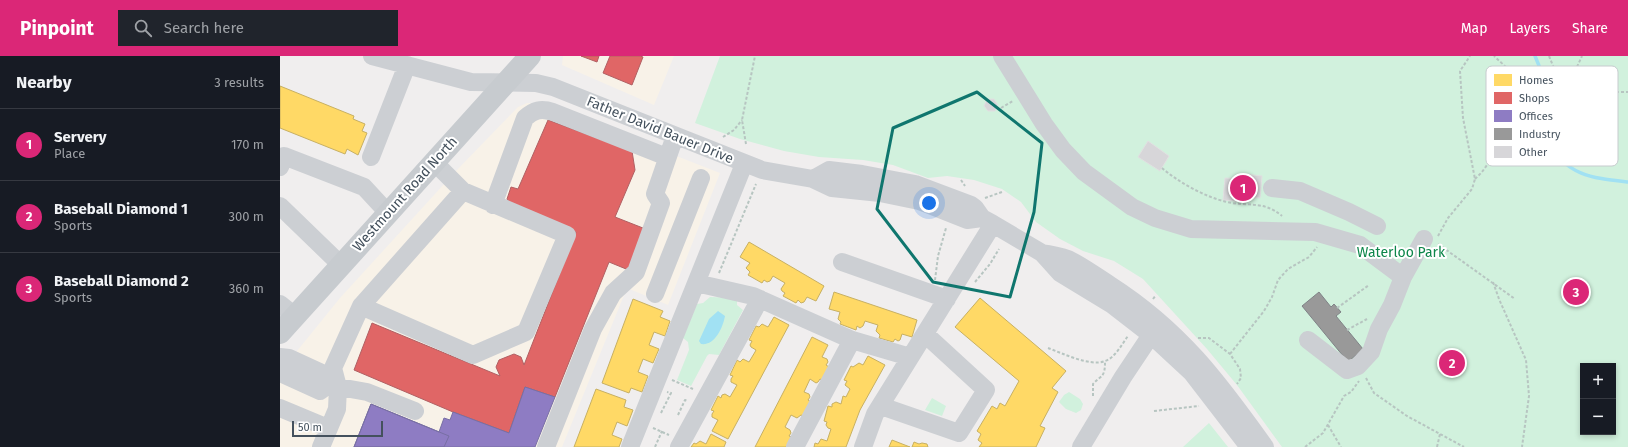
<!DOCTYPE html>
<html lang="en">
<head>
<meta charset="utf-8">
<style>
  :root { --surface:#171b24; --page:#20242c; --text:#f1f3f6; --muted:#9ea1a6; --line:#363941; --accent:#db2777 }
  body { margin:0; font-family:"Fira Sans",sans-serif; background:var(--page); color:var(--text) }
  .controls { position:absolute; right:12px; bottom:12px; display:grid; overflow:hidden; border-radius:0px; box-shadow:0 2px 6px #0003 }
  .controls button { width:36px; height:36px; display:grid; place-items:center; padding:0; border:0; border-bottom:1px solid var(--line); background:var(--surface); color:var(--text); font:20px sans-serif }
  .scale { position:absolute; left:12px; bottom:10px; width:91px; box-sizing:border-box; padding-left:4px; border:2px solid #44515d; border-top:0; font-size:11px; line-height:14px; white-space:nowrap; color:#44515d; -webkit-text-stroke:3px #fff; paint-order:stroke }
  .you { position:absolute; left:649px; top:147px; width:14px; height:14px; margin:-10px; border:3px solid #fff; border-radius:50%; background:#1a73e8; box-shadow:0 0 0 6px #1a73e833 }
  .badge { display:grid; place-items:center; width:26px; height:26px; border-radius:50%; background:var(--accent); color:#fff; font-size:13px; font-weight:700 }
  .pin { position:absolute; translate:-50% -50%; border:2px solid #fff; box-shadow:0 1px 4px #0006 }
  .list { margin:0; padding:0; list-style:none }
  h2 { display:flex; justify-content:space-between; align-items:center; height:52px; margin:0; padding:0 16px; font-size:17px }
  h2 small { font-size:13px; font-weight:400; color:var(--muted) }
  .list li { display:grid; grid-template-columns:26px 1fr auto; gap:12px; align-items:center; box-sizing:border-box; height:72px; padding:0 16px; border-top:1px solid var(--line) }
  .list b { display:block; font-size:15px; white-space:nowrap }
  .list p { margin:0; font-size:13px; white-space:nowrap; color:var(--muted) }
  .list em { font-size:13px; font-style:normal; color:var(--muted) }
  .icon { flex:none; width:22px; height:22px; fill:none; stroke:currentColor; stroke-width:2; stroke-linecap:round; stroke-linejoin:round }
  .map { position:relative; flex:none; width:1348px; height:391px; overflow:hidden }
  header { display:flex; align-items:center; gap:24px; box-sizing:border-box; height:56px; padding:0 20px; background:var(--accent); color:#fff }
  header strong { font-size:19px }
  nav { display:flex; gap:22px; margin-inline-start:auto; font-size:14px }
  .search { width:280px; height:36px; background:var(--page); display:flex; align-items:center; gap:10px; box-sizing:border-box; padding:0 14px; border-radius:0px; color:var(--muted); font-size:15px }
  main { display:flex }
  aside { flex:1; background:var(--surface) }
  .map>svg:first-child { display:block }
</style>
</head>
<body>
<header>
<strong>Pinpoint</strong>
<div class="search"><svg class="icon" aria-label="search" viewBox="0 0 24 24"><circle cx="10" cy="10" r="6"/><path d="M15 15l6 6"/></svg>Search here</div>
<nav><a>Map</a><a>Layers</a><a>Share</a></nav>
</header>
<main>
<aside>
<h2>Nearby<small>3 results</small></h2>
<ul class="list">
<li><span class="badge">1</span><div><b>Servery</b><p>Place</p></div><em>170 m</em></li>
<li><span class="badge">2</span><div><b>Baseball Diamond 1</b><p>Sports</p></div><em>300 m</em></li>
<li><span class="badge">3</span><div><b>Baseball Diamond 2</b><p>Sports</p></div><em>360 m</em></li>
</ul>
</aside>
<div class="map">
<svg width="1348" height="391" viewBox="0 0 1348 391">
  <rect width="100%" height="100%" fill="#f0eeee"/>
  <!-- commercial -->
  <path fill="#f8f2e8" d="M283,0H394L374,49L282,9Z
    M247,47L263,48L440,117L388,249L347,232L282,391H0V316L60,242L176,115L238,51Z"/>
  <!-- green -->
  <path fill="#d1f1dd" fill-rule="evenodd" d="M440,0H1348V391H1002L957,329L927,293L863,223L834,205L803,195L780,183L756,166L741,146L722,133L694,124L667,120L648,122L613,109L583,104L539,101L504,95L460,83L415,67ZM1303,310H1333V376H1303Z
    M430,241L457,242V249L463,254L439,299L429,298L427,300L411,330L397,324L409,294L408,286L403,282L417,248L423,247Z
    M789,336L800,343L803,348L801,354L796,357L786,353L779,346L784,339Z
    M652,342L666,350L662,360L645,354Z
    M929,367L948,391H903Z"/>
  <!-- water -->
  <path fill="#a1e1f3" d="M438,255L445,260C443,271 435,290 421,288L419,285L429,263Z"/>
  <!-- homes -->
  <path fill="#ffd966" stroke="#c7b063" d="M0,30L74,60L73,63L85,68L82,75L87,77L78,99L67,93L65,98L0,72Z
    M469,186L544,230L536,245L527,241L524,246L521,247L518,244L516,247L503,240L505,237L502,235L501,233L505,227L493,220L490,225L487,226L484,224L482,227L468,219L470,216L466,212L470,207L460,201Z
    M554,236L637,264L632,281L622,278L620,284L618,285L615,283L613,286L599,282L600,279L596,275L598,269L585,265L583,270L580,272L577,270L576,274L560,268L561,266L558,263L560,256L549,253Z
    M700,242L786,315L772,332L778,336L760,370L765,372L756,391H699L702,387L698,384L701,378L697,375L712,350L717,353L720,347L725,350L739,325L675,271Z
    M353,243L383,255L380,261L390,265L385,280L374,276L369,289L379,293L373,307L363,303L358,316L368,320L362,336L351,332L349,337L322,327Z
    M494,261L509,269L448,383L432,375L438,364L432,361V358L434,355L431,354L438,340L441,342L442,339L445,338L450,341L457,329L451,326V323L453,320L450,319L457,304L460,306L463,303L469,306L475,296L476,294L471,291L470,289L472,285L469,284L476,270L479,271L482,268L488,271Z
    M532,281L548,289L542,301L547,303L548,306L546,309L549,311L542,324L540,323L538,326L536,327L530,323L524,336L529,338L530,341L528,344L531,346L523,360L521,359L517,362L511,359L505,371L510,374L511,377L509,380L512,381L507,391H475Z
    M588,300L605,309L580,354L566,391H534L535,387L538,388L541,383L547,385L551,373L548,372L546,369L547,366L544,365L548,350L552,351V348L556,346L561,348L563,340L566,341L570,333L565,329L567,325L564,324L571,310L573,311L579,307L583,309Z
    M316,333L346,344L344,351L353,354L347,370L337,366L332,379L342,383L339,391H294Z
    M431,378L446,386L444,391H411L414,387L416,388L420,385L426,388Z
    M612,384L630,391H609Z
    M634,386L639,388L642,387L647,388L648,391H632Z"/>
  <!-- shops -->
  <path fill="#e06666" stroke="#b16063" d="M301,0H319L317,6Z
    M330,0H360L363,1L352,29L323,17Z
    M268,64L352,95L355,114L335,161L368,174L351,215L329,206L275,341L245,331L229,377L173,356L74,314L92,267L220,320L216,311L219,304L234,298L241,301L244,309L296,176L232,153L227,143L231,131L238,133Z"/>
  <!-- offices -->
  <path fill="#8e7cc3" stroke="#786fa4" d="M245,331L275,341L255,391H74L91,348L159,376L164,362L170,364L173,356L229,377Z
    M91,348L169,380L164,391H74Z"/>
  <!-- industry -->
  <path fill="#999" stroke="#808387" d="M1039,236L1051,251L1054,248L1061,256L1056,260L1083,293L1068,306L1022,250Z"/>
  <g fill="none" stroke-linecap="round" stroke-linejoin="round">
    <!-- stream -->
    <path stroke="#a1e1f3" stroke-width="3.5" d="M1255,0C1259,9 1263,19 1264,29C1264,38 1259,47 1259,57C1259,66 1263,77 1268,86C1287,120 1312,122 1348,126"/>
  </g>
  <!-- building -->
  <path fill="#d7d6d9" stroke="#e1e0e1" d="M707,43H714L718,49L715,55H708L704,50Z
    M868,85L889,100L880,115L858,101Z
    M963,118L982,120L980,142L966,141V146L943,144L945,122L963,123Z"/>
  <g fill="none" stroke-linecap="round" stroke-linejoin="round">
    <!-- path -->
    <path stroke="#b7c5c1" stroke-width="2" stroke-dasharray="3 2" stroke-linecap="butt" d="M1269,0L1276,17L1296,81L1305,96L1306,103
      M1290,34C1295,27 1298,22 1296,13L1302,0
      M1236,35L1348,36
      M716,52H721L733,45
      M443,81L454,74L462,64
      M466,88L462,64L475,0
      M882,112C898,126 925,141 947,146C968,151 983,144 1002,160
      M1195,123L1202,116L1222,88L1229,67L1236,35L1227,12L1214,0
      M681,124L685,130
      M705,142L722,136
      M1158,180L1168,162L1192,133L1195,123L1183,62L1180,15L1190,0
      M1158,188L1235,243
      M439,217L476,128
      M655,224L658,200L666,172
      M695,226L710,208L719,193
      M1213,226L1219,243L1246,304L1249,340L1242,391
      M873,243L876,239
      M1057,252L1089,229
      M1067,274L1087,263
      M918,282H929L950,298L960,313L961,322L957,328
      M768,292C782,297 810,311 825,305C835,302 842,288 848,280
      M950,298L984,255L992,241L998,224L1008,213L1029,201L1037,191
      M1086,322L1094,337L1127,360L1184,391
      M392,324L413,333
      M813,340V328C822,318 825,322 825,305
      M874,355L919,350
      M381,357L391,337L387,336
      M398,359L405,344L408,345
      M1048,369L1061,391
      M373,372L389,379
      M375,391L382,375
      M1025,391L1043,377L1064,340L1071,336L1079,325
      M1157,391L1160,378"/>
    <!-- minor -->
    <path stroke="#cccfd3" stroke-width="18" d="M92,0L191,26L256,27L273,31L482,114L533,123L552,132L600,137L639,145L687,164L702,162L713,168L762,197L780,217L831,248L871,279L912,317L969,391
      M722,0L764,68L783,94L804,116L852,151L875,162L911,173L1035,176L1080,189L1123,221
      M91,101L127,9
      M0,111L4,100L84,131L108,157
      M533,123L549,114L582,118L635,128L691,149L695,152L702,162
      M992,132L1020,135L1069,156L1097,170
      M213,149L245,62C254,54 261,52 273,56L387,101
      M0,150L61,209
      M762,197C772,199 783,200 792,205C805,212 818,221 830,229C900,274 938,325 985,391
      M562,206L667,243
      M416,227L473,240L572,284L630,301
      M375,238L421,122
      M0,248L15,260
      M81,250L193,299L246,276L287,179L183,135L154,106
      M1028,284L1067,314L1078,310L1091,296L1099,273L1112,249L1123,221L1144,183
      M0,301L9,302L46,319L48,329
      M0,317L40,335L48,329L87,336L135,355
      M601,350L679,377L706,334L645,278
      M0,352L48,372
      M41,391L57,353L58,331L53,312L81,250L183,135
      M266,391L313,273L333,237L356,216L381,147L375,138L395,80
      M350,391L464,108
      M399,391L480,243
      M515,391L572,284
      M583,391L595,358L713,168
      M801,391L843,321L877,270"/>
    <!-- major -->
    <path stroke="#c7cbcf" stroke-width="22" d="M0,277L250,0"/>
  </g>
  <!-- marked area -->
  <path fill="none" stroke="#0f766e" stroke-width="3" stroke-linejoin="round" d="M697,36L762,87L754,156L730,241L653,226L597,153L613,72Z"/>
  <g text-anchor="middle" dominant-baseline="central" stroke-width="4" stroke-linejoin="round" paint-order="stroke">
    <!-- street labels -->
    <g font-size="14" fill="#44515d" stroke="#fff">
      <text transform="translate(380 74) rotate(22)">Father David Bauer Drive</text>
      <text transform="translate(125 138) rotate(-48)">Westmount Road North</text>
    </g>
    <!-- park labels -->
    <g font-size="14" fill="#0d864a" stroke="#fff">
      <text x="1121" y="196">Waterloo Park</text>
    </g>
  </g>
  <!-- legend -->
  <rect x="1206" y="10" width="132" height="100" rx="6" fill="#fff" stroke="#c7cbce" stroke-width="1"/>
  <rect x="1214" y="18" width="18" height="12" fill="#ffd966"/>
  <rect x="1214" y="36" width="18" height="12" fill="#e06666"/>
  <rect x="1214" y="54" width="18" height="12" fill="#8e7cc3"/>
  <rect x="1214" y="72" width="18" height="12" fill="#999"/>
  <rect x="1214" y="90" width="18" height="12" fill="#d7d6d9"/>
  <g font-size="11" fill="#44515d">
    <text x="1239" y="28">Homes</text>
    <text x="1239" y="46">Shops</text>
    <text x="1239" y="64">Offices</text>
    <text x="1239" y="82">Industry</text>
    <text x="1239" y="100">Other</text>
  </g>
</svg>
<div class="controls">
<button>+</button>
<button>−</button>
</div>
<div class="scale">50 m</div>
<div class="you"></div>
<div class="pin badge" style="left:963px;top:132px">1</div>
<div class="pin badge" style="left:1172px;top:307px">2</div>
<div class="pin badge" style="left:1296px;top:236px">3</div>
</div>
</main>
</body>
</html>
